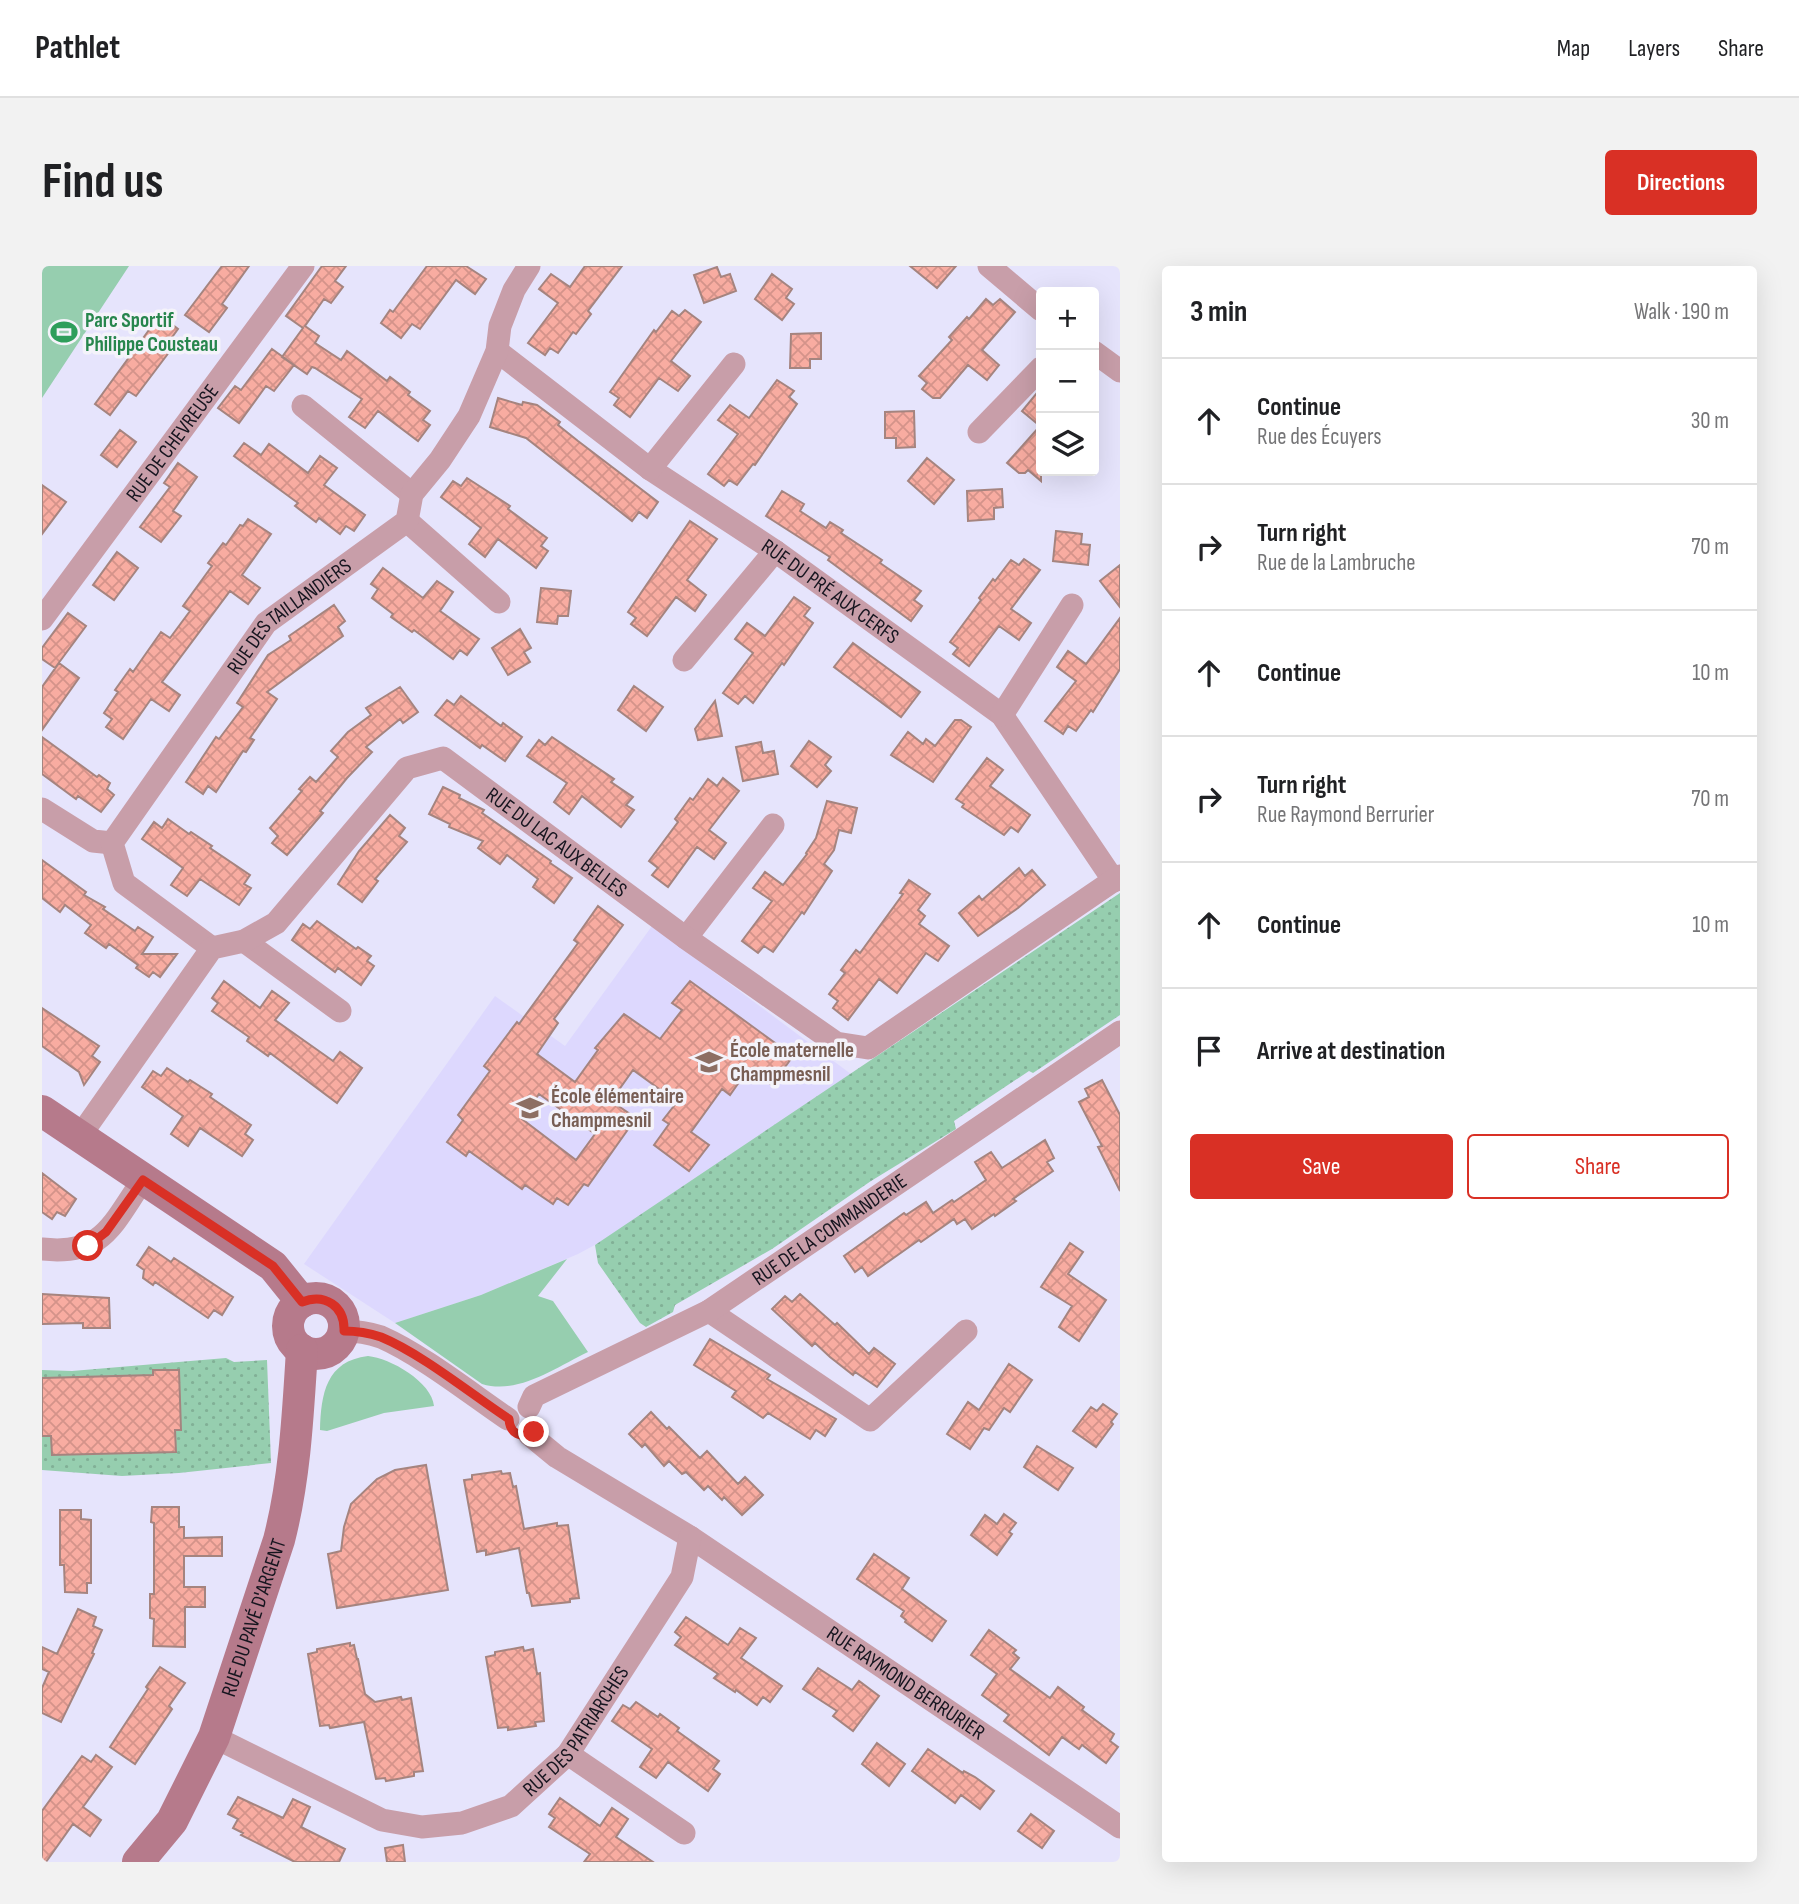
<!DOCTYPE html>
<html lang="en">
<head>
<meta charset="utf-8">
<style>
  :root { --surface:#fff; --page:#f2f2f2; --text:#202124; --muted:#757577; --line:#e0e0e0; --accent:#d93025 }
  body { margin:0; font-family:"Sofia Sans Condensed",sans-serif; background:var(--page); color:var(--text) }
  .controls { position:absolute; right:21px; top:21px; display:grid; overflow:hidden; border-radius:7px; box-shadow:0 7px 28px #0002 }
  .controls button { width:63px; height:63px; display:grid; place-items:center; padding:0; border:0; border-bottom:2px solid var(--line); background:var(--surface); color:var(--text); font:35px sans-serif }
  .stop { position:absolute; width:21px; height:21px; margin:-16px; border:5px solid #d93025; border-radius:50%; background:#fff }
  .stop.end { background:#d93025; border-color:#fff; box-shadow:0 2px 7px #0008 }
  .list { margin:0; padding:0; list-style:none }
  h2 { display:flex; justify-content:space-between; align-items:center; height:91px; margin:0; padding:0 28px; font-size:30px }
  h2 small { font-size:23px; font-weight:400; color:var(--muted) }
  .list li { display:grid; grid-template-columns:46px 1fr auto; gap:21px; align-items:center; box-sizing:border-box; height:126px; padding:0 28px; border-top:2px solid var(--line) }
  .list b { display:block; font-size:26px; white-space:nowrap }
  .list p { margin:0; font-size:23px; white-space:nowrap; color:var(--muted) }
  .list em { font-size:23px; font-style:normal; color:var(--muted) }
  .actions { display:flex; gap:14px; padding:21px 28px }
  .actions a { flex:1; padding:16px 0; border:2px solid var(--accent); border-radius:7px; text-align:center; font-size:24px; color:var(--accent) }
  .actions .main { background:var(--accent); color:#fff }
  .icon { flex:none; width:38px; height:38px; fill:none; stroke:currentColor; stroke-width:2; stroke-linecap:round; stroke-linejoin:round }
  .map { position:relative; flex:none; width:1078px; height:1596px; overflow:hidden; border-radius:7px }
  header { display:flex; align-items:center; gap:42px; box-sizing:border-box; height:98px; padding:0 35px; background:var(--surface); border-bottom:2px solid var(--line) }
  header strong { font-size:33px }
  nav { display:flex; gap:38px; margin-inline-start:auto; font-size:24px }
  .intro { display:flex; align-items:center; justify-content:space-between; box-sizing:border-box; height:168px; padding:0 42px }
  h1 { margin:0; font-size:49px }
  .button { padding:18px 32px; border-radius:7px; background:var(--accent); color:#fff; font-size:24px; font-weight:700 }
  main { display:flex; gap:42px; padding:0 42px }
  aside { flex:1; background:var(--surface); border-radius:7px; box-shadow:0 7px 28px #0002 }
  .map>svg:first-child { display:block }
</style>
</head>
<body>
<header>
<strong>Pathlet</strong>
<nav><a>Map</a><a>Layers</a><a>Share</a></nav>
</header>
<div class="intro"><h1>Find us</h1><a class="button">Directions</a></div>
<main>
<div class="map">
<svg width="1078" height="1596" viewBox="0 0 1078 1596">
  <defs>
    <pattern id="park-dots" width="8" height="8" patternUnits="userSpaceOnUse" patternTransform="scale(1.75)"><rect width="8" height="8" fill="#96ceaf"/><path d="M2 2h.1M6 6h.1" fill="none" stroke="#81b096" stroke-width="1.8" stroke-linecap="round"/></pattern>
    <pattern id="building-cross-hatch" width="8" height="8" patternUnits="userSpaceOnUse" patternTransform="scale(1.75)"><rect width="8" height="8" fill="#f8aca1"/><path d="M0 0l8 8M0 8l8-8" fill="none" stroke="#d4938a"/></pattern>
  </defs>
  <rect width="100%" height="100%" fill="#e6e4fc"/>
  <!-- built -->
  <path fill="#ddd8fe" d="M610,660L813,811L618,944L536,988L439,1029L353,1057L262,998L453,730L523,780Z"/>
  <!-- grass -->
  <path fill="#96ceaf" d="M0,0H87L0,132Z
    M525,993L496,1030L511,1035L546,1086C513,1102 476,1129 440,1118L353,1057L439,1029Z
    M326,1090C348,1092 390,1116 392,1140L342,1147L285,1165L278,1164C279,1128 284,1095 326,1090Z"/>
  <!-- park -->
  <path fill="url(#park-dots)" d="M1078,627V749L991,807L987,805L912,855L914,863L829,915L730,983L633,1039L631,1046L604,1061L598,1057L556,997L553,979Z
    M184,1092L192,1096L225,1094L229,1197L137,1207L80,1210L0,1204V1104L30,1105Z"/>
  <!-- building -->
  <path fill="url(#building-cross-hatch)" stroke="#a5847f" stroke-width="2" fill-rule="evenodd" d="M180,0H207L180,38L185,42L167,66L143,49Z
    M280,0H304L293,15L301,21L289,37L282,33L263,60L277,70L273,77L299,94L305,85L345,115L348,111L368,126L366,129L388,145L381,154L388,159L376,175L336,145L323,162L307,151L320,133L273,102L270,101L265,108L240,91L261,62L244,50Z
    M385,0H424L444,13L433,28L414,14L378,63L370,58L359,72L339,57L348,44L351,46Z
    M543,0H580L546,45L549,48L534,68L531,66L516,87L508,82L503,89L486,77L516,37L497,23L509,8L528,21Z
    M868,0H914L895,22Z
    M675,1L679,11L688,8L694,25L662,37L652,9Z
    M730,8L750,23L744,32L752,38L740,54L713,33Z
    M944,33L951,39L958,33L973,46L940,84L957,99L945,114L926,99L898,132H891L880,123L885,117L877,110L910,74L907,71L925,51L927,53Z
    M643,44L659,56L629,95L648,110L636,125L617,112L588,151L572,139L577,132L568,126L612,64L614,66L630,45L637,50Z
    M118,49L136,63L123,81L128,85L94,130L86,125L68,149L53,138Z
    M779,67V93H768V102H748L749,68Z
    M230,83L252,99L232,125L224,120L197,157L176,142L193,120L199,124Z
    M735,114L752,125L747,131L755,138L713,199L711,198L695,219L687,214L682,220L666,208L696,168L676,154L688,139L707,152Z
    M999,122V215L986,204L983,207H977L965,197L998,160L980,145Z
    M456,132L480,139L481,136L495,139L518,156L516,159L536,175L616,236L605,252L597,246L590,255L484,172L448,161Z
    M872,145L873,181L854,182V172H843V146Z
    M78,164L94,176L75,201L59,189Z
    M202,177L219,189L227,178L266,207L278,190L295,202L282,219L323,249L312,265L304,260L298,268L277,252L274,256L253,240L256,237L192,190Z
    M885,192L912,214L892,238L866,215Z
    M136,197L155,211L131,245L139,250L119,276L98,261L128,221L122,217Z
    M425,212L468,240L466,243L505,272L499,280L506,285L494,302L456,273L443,291L427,278L439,262L399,231L411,215L419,220Z
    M0,219L24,236L0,268Z
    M960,223L961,241L952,242V253L926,255L925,225Z
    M740,225L762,238L758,245L784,262L788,256L801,264L799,267L840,294L838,297L879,325L872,334L880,340L869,355L786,294L788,291L724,250Z
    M206,253L229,268L200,309L218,322L206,338L188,325L120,416L138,429L127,445L109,433L81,473L64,461L70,453L62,447L76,426L73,424L88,403L91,406L119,366L128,372L148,345L141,340L170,300L166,297L181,277L184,279L198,259L201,260Z
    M648,255L675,273L645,314L664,329L653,345L634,331L605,370L589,358L594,352L586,346Z
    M1014,265L1040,268L1039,278L1048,279L1046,299L1011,295Z
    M75,286L96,302L72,334L51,319Z
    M982,293L998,304L969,343L989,357L977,374L957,360L927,400L911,388L916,382L908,376L939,334L937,332L951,313L953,315L969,294L977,299Z
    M1078,299V341L1058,315Z
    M341,302L381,332L395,315L411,326L398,345L437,373L425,389L418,384L411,393L372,364L370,366L349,351L351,348L330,332L336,323L329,318Z
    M499,322L529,325L526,350H516L515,358L495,356Z
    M752,331L768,342L762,350L771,357L742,399L740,397L711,437L703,430L696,438L681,427L711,387L693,373L705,357L723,370Z
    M292,339L303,355L296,361L301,370L225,426L235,433L208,472L212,474L204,486L201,485L174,526L166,520L161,528L144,516L174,471L177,473L201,441L195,437L226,389L249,374L247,370Z
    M26,347L44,360L13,402L0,393V382Z
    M1078,352V403L1051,446L1049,444L1034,465L1026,460L1021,468L1003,455L1034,415L1015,401L1026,385L1044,398Z
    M478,363L489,382L482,386L488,396L466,409L450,382Z
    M811,377L878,426L859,451L792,401Z
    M17,397L37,412L0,464V421Z
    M592,420L621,441L604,465L576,444Z
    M358,421L376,446L361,457L358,453L324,481L330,486L305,512L278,545L281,547L245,589L230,577L236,570L228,562L260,525L257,523L268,511L274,516L296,491L289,485L306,466L329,449L324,442Z
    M419,430L459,460L461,457L480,471L463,495L440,479L438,482L393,449L405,434L412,439Z
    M673,435L680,470L656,474L653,463Z
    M913,454H919L929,461L891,516L849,489L866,466L881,478L884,473L893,480Z
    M0,471L55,511L57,509L68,517L65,523L72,529L59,546L36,530L34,533L0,508Z
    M510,471L572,513L569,516L591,531L584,539L592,544L579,561L540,530L527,548L512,536L525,517L485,490L497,474L503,479Z
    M767,475L789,491L783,499L789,505L775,521L749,500Z
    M719,476L721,487L732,485L736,508L701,515L694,481Z
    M945,492L961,504L948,520L988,549L976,566L969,561L962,569L920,541L922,538L914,533Z
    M681,512L697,525L667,564L684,577L672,593L655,581L626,621L610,609L616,602L607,595L636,556L633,553L648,532L651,534L666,513L675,520Z
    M401,521L418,529L417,532L442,544L440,547L509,595L508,597L530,612L512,637L491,621L496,613L465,589L458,598L436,582L441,575L407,561L408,558L387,548Z
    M785,535L815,542L809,567L797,564L792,584L782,598L790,605L762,648L760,646L731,686L722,680L716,687L700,675L730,635L711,622L723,606L741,619L765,588L764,587L774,572Z
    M348,549L363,562L357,570L365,576L333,613L336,615L320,636L296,618L317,585Z
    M126,553L147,568L149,566L170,580L168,582L208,609L202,618L209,622L197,639L158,613L145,630L129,619L141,602L100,573L112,556L120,562Z
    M0,594L44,626L42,629L63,641L61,643L93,665L96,661L111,671L100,688H135L118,711L111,706L107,711L94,702L96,699L67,678L64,682L43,667L49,659L23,639L18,646L0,632Z
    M977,602L983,610L990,604L1003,619L976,642L936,670L917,647L937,630L940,634Z
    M867,614L888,628L876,644L883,650L877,658L907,680L896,695L884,687L855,727L837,713L806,754L791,742L796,735L787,728L803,707L799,704L814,684L818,687L861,628L858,627Z
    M556,640L581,659L512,753L516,757L495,788L533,816L556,784L553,782L582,748L618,773L640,744L630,737L648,715L751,790L730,819L707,802L688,829L680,823L649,866L667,879L647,905L612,879L627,858L621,854L635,836L591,804L569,835L594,852L546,920L542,918L526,939L515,932L511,938L483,919L480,923L427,885L424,890L405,876L421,854L416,849L448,805L442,800L475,756L477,758L536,677L532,674ZM497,828L553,868L534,894L480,853Z
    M275,655L314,683L316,681L329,690L325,695L332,700L319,719L296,702L293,706L250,674L261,658L268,663Z
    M182,715L218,742L230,725L247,737L233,754L291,795L298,786L320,802L295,837L228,787L226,790L205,775L207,771L170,745L176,737L170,732Z
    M0,742L57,780L50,790L58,796L42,819L37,806L0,780Z
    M125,802L146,816L148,814L170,828L168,831L209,859L203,868L211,874L200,890L158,862L146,880L129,868L141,850L100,821L111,805L119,810Z
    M1060,814L1078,849V925L1056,881L1060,880L1037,836L1047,831L1043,823Z
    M1003,874L1012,892L1005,896L1011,905L971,933L974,935L953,950L952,948L930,963L923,953L915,958L912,953L879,976L877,974L826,1010L820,1001L813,1006L802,990L862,947L864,949L884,936L891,947L910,934L912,936L944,914L933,896L949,886L960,902Z
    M0,907L34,933L23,950L15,946L10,953L0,946Z
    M1028,977L1041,986L1026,1008L1064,1034L1037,1075L1017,1061L1030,1040L999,1021Z
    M107,981L129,996L132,992L191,1031L180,1049L172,1044L166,1052L113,1016L111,1019L101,1012L102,1004L95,999Z
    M0,1028L67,1032L68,1062H41V1057L0,1058Z
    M758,1028L793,1059L795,1057L827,1088L832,1082L853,1098L835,1121L813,1106L811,1109L788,1091L773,1077L770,1080L730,1043L743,1030L750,1036Z
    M668,1073L728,1109L725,1113L794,1153L783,1170L774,1164L768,1173L726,1147L721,1152L690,1131L694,1125L652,1099Z
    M967,1098L990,1114L968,1146L962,1142L947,1164L942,1162L928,1183L905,1168L926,1136L937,1144Z
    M111,1104H137L139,1164H133L134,1186L10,1189L9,1170H0V1112L111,1109Z
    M1061,1138L1075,1148L1069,1156L1071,1158L1054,1181L1031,1165L1049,1141L1055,1145Z
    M609,1146L625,1163L627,1161L658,1192L665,1185L696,1218L703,1211L721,1229L700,1249L682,1231L680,1234L666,1220L662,1224L644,1206L640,1208L627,1195L622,1200L603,1178L600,1181L587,1168Z
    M995,1180L1031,1202L1016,1224L982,1201Z
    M384,1199L406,1324L295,1342L286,1288L299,1285L302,1261L309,1238L335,1213L353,1204Z
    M459,1205L460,1208L468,1207L471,1221L474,1220L482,1263L515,1257V1260L526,1259L537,1332L528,1333V1336L490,1340L487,1327H485L477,1282L444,1289V1284L435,1286L422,1214L430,1213V1209Z
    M110,1241H137V1261H142V1272L180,1271V1290H142V1321H163V1341H143V1381L111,1380L112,1353L108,1352V1328H112V1257L109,1256Z
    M18,1244H39V1253L49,1254V1317H45V1327L23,1326L22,1299H18Z
    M962,1248L974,1257L967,1266L970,1268L955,1289L929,1269L943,1249L955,1258Z
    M832,1288L867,1312L860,1323L904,1355L890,1375L863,1356L864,1354L859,1350L862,1345L815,1313Z
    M36,1343L54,1351L51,1360L60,1364L50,1387L52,1388L19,1456L0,1447V1422L7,1406L0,1403V1381L15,1388Z
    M644,1351L686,1379L698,1362L714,1372L699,1392L740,1420L728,1436L721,1431L715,1439L694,1424L693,1426L672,1412L676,1408L633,1379L639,1371L633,1366Z
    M947,1364L974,1384L971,1387L977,1392L968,1403L1008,1432L1016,1421L1042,1441L1040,1444L1072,1468L1068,1475L1076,1481L1064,1497L1040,1479L1037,1483L1020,1471L1007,1489L962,1455L967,1449L940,1429L955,1408L929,1389Z
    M308,1377V1380L312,1379L315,1393H316L323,1428L333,1436L359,1431L360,1434L369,1432L381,1505L372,1506V1510L344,1515L343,1512L334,1513L322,1456L288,1462L287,1459L278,1460L266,1388L275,1386V1383Z
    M481,1381L482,1385L491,1383L495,1408L498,1407L502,1455L493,1456L494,1460L466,1464V1461L456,1462L444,1391L453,1389V1386Z
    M118,1401L143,1417L127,1440L130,1443L93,1498L68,1481L106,1423L104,1421Z
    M776,1402L810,1424L817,1415L837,1430L811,1465L791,1450L795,1445L761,1423Z
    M594,1436L616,1451L618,1448L637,1462L635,1465L677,1495L671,1503L678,1508L666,1525L626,1496L614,1512L598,1501L610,1483L570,1455L581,1439L588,1443Z
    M835,1477L863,1498L847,1520L820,1498Z
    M886,1483L921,1507L922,1505L933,1511L952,1525L938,1543L919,1529L913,1537L870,1505Z
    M54,1489L70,1501L41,1541L59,1554L48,1570L31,1558L4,1596H0V1545L40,1490L49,1496Z
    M196,1531L241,1552L251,1533L268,1541L259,1561L303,1583L297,1596H253L199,1569L201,1567L191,1562L196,1553L186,1548Z
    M518,1532L558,1560L570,1542L586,1553L574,1571L611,1596H542L548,1588L507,1561L513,1552L507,1548Z
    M989,1548L1012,1565L1000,1582L976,1565Z
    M361,1579L363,1596H345L343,1582Z"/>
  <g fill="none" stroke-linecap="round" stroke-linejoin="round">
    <!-- street -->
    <g stroke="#c89ea9" stroke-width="23">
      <path d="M947,0L999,44"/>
      <path id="s1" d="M455,85L608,203L733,285L960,449L1072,615"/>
      <path d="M1052,86L1078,105"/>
      <path d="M261,140L370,228"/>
      <path d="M937,166L999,102"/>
      <path d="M608,203L692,98"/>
      <path d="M365,255L457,336"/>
      <path id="s2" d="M0,353L261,0"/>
      <path d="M642,394L733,285"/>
      <path d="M960,449L1030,339"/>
      <path d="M0,543L51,575L70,577"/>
      <path d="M644,672L731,559"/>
      <path d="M202,675L298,745"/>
      <path id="s3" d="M170,682L82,617L70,577L224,357L365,255L370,228L398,194L427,150L455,85L458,60L472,24L487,0"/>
      <path id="s4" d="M38,870L170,682L202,675L234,657L365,502L401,492L644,672L794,777L826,782L1078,610"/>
      <path d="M0,983C62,990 70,958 101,914"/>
      <path d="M667,1045L828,1154L924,1065"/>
      <path d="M302,1065C314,1065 327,1067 339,1071C380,1089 429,1128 466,1153"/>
      <path id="s5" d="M487,1141L492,1130L667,1045L1078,766"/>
      <path id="s6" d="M487,1168L515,1191L648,1271L1078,1561"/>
      <path id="s7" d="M172,1471L340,1554L380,1561L420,1557L469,1540L526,1488L640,1311L648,1271"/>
      <path d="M526,1488L642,1567"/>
    </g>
    <!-- secondary -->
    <g stroke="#b67a8b" stroke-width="32">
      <path d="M0,845L231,1000L260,1036"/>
      <circle cx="274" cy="1060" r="28"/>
      <path id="s8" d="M96,1596L130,1555L172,1471L237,1274C253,1212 256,1147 260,1084"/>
    </g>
  </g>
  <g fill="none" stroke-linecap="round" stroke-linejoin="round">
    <!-- route -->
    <path stroke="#d93025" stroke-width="9" d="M46,980L64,966L101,914L231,1000L260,1036C283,1027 303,1040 302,1065C314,1065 327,1067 339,1071C380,1088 429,1128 467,1153C468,1168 479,1173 492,1166"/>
  </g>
  <!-- icons -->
  <defs>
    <g id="stadium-bare" transform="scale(2.1)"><path d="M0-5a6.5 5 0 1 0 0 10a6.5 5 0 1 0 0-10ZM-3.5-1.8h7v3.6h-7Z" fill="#2e9e5b" stroke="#f4f3fa" stroke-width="2.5" paint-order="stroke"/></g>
    <g id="school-bare" transform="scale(2.1)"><path d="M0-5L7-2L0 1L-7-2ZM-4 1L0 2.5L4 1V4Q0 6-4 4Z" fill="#8d6e63" stroke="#f4f3fa" stroke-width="2.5" paint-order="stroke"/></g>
  </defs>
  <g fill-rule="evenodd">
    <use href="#stadium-bare" x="22" y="66"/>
    <use href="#school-bare" x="667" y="796"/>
    <use href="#school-bare" x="488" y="842"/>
  </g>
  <g text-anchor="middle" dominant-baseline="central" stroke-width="7" stroke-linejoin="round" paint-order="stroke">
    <!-- leisure labels -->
    <g font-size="21" font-weight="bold" fill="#27864d" stroke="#f4f3fa" text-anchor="start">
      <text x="43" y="54">Parc Sportif<tspan x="43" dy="24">Philippe Cousteau</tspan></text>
    </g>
    <!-- street labels -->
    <g font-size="21" fill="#16151f" stroke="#f4f3fa">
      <text stroke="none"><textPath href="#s2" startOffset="219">RUE DE CHEVREUSE</textPath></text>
      <text stroke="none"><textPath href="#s1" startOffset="411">RUE DU PRÉ AUX CERFS</textPath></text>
      <text stroke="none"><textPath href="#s3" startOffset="441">RUE DES TAILLANDIERS</textPath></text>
      <text stroke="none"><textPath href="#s4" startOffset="681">RUE DU LAC AUX BELLES</textPath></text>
      <text stroke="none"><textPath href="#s5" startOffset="352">RUE DE LA COMMANDERIE</textPath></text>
      <text stroke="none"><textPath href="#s8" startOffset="273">RUE DU PAVÉ D'ARGENT</textPath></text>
      <text stroke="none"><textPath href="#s6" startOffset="452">RUE RAYMOND BERRURIER</textPath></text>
      <text stroke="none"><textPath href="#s7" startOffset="420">RUE DES PATRIARCHES</textPath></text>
    </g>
    <!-- education labels -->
    <g font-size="21" font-weight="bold" fill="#785e54" stroke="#f4f3fa" text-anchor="start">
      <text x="688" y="784">École maternelle<tspan x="688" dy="24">Champmesnil</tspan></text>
      <text x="509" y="830">École élémentaire<tspan x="509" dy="24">Champmesnil</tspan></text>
    </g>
  </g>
</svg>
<div class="controls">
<button>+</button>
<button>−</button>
<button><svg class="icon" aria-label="layers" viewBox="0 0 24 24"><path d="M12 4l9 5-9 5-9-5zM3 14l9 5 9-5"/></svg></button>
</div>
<div class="stop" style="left:46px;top:980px"></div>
<div class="stop end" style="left:492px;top:1166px"></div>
</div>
<aside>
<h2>3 min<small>Walk · 190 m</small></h2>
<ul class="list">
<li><svg class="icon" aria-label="ahead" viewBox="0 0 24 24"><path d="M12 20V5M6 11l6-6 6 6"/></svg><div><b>Continue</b><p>Rue des Écuyers</p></div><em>30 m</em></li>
<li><svg class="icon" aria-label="right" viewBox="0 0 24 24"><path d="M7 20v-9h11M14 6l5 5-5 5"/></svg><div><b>Turn right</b><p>Rue de la Lambruche</p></div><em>70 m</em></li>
<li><svg class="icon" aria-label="ahead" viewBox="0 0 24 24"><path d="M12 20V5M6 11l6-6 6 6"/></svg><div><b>Continue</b></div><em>10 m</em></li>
<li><svg class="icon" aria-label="right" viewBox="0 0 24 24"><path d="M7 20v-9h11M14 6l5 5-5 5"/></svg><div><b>Turn right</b><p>Rue Raymond Berrurier</p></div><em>70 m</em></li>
<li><svg class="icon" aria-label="ahead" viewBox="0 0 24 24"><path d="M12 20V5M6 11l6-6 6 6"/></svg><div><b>Continue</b></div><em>10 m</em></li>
<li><svg class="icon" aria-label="arrive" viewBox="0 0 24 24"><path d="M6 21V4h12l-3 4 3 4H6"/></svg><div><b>Arrive at destination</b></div></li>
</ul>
<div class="actions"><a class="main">Save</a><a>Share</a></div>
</aside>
</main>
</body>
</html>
